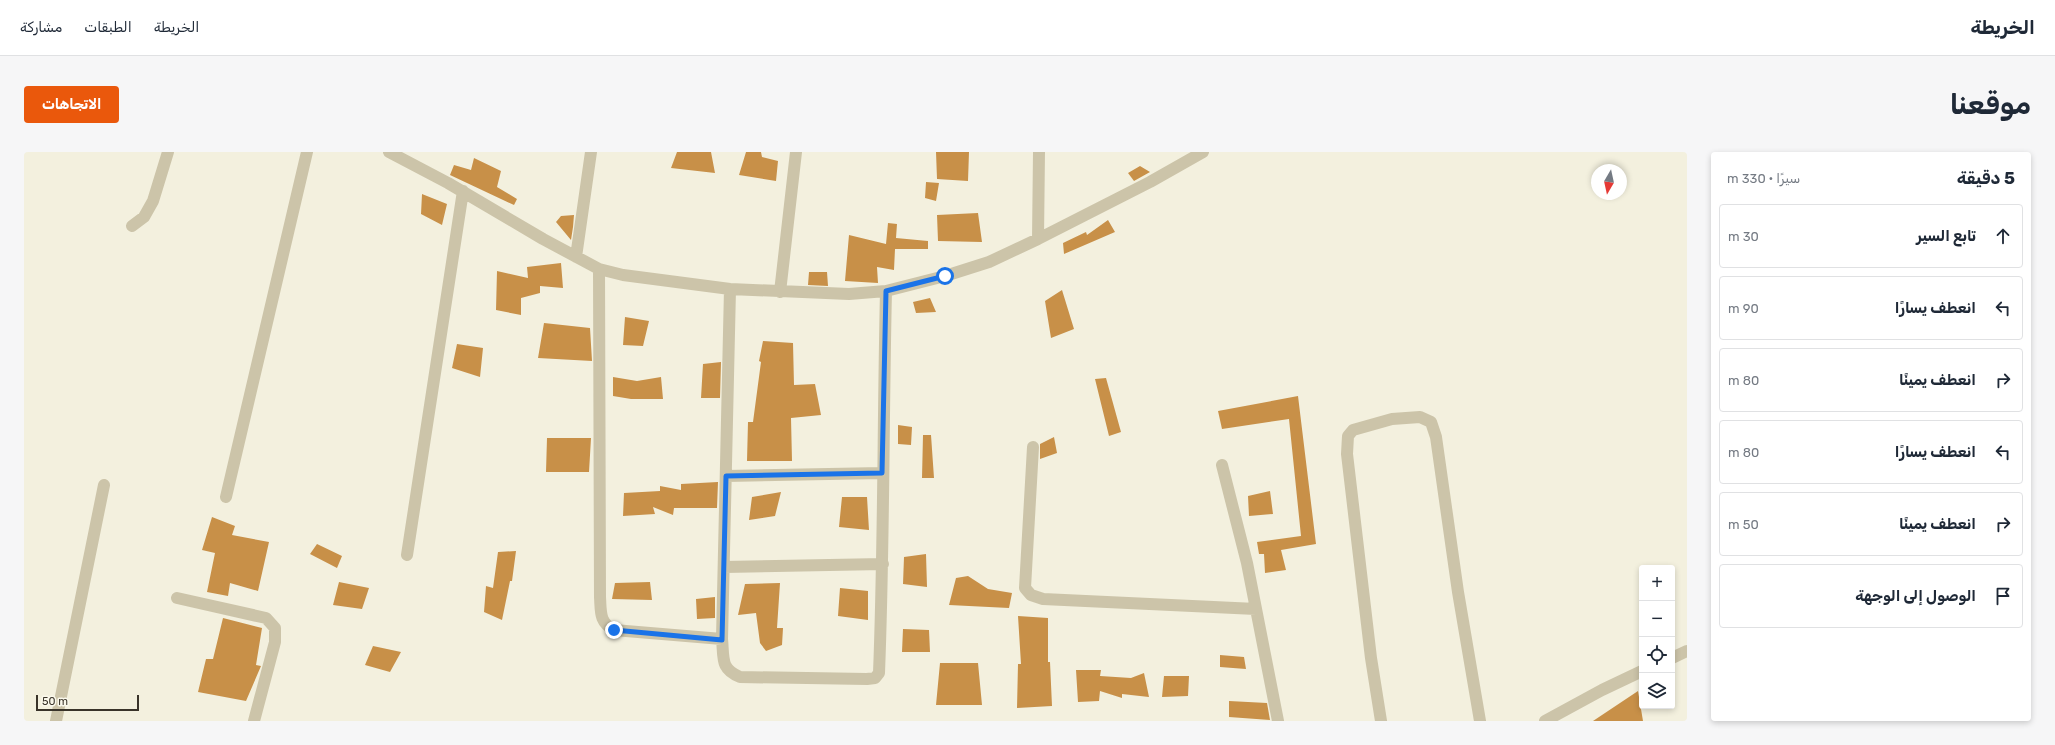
<!DOCTYPE html>
<html lang="ar">
<head>
<meta charset="utf-8">
<style>
  :root { --surface:#fff; --page:#f6f6f7; --text:#1f2937; --muted:#747a83; --line:#e0e1e3; --accent:#ea580c }
  body { margin:0; font-family:Rubik,"Noto Naskh Arabic",sans-serif; background:var(--page); color:var(--text); direction:rtl }
  .controls { position:absolute; right:12px; bottom:12px; display:grid; overflow:hidden; border-radius:4px; box-shadow:0 2px 6px #0003 }
  .controls button { width:36px; height:36px; display:grid; place-items:center; padding:0; border:0; border-bottom:1px solid var(--line); background:var(--surface); color:var(--text); font:20px sans-serif }
  .compass { position:absolute; left:1567px; top:12px; width:36px; height:36px; border-radius:50%; background:var(--surface); box-shadow:0 2px 6px #0003; rotate:189deg }
  .scale { position:absolute; left:12px; bottom:10px; width:103px; box-sizing:border-box; padding-left:4px; border:2px solid #393329; border-top:0; font-size:11px; line-height:14px; white-space:nowrap; color:#393329; -webkit-text-stroke:3px #faf8eb; paint-order:stroke }
  .stop { position:absolute; width:12px; height:12px; margin:-9px; border:3px solid #1a73e8; border-radius:50%; background:#fff }
  .stop.end { background:#1a73e8; border-color:#fff; box-shadow:0 1px 4px #0008 }
  .list { margin:0; padding:0; list-style:none }
  h2 { display:flex; justify-content:space-between; align-items:center; height:52px; margin:0; padding:0 16px; font-size:17px }
  h2 small { font-size:13px; font-weight:400; color:var(--muted) }
  .list li { display:grid; grid-template-columns:26px 1fr auto; gap:12px; align-items:center; box-sizing:border-box; height:64px; margin:0 8px 8px; padding:0 8px; border:1px solid var(--line); border-radius:4px }
  .list b { display:block; font-size:15px; white-space:nowrap }
  .list em { font-size:13px; font-style:normal; color:var(--muted) }
  .icon { flex:none; width:22px; height:22px; fill:none; stroke:currentColor; stroke-width:2; stroke-linecap:round; stroke-linejoin:round }
  .map { position:relative; flex:none; width:1663px; height:569px; overflow:hidden; direction:ltr; border-radius:4px }
  header { display:flex; align-items:center; gap:24px; box-sizing:border-box; height:56px; padding:0 20px; background:var(--surface); border-bottom:1px solid var(--line) }
  header strong { font-size:19px }
  nav { display:flex; gap:22px; margin-inline-start:auto; font-size:14px }
  .intro { display:flex; align-items:center; justify-content:space-between; box-sizing:border-box; height:96px; padding:0 24px }
  h1 { margin:0; font-size:28px }
  .button { padding:10px 18px; border-radius:4px; background:var(--accent); color:#fff; font-size:14px; font-weight:700 }
  main { display:flex; gap:24px; padding:0 24px }
  aside { flex:1; background:var(--surface); border-radius:4px; box-shadow:0 2px 6px #0003 }
  .map>svg:first-child { display:block }
</style>
</head>
<body>
<header>
<strong>الخريطة</strong>
<nav><a>الخريطة</a><a>الطبقات</a><a>مشاركة</a></nav>
</header>
<div class="intro"><h1>موقعنا</h1><a class="button">الاتجاهات</a></div>
<main>
<aside>
<h2>5 دقيقة<small>سيرًا · 330 m</small></h2>
<ul class="list">
<li><svg class="icon" aria-label="ahead" viewBox="0 0 24 24"><path d="M12 20V5M6 11l6-6 6 6"/></svg><div><b>تابع السير</b></div><em>30 m</em></li>
<li><svg class="icon" aria-label="left" viewBox="0 0 24 24"><path d="M17 20v-9H6M10 6l-5 5 5 5"/></svg><div><b>انعطف يسارًا</b></div><em>90 m</em></li>
<li><svg class="icon" aria-label="right" viewBox="0 0 24 24"><path d="M7 20v-9h11M14 6l5 5-5 5"/></svg><div><b>انعطف يمينًا</b></div><em>80 m</em></li>
<li><svg class="icon" aria-label="left" viewBox="0 0 24 24"><path d="M17 20v-9H6M10 6l-5 5 5 5"/></svg><div><b>انعطف يسارًا</b></div><em>80 m</em></li>
<li><svg class="icon" aria-label="right" viewBox="0 0 24 24"><path d="M7 20v-9h11M14 6l5 5-5 5"/></svg><div><b>انعطف يمينًا</b></div><em>50 m</em></li>
<li><svg class="icon" aria-label="arrive" viewBox="0 0 24 24"><path d="M6 21V4h12l-3 4 3 4H6"/></svg><div><b>الوصول إلى الوجهة</b></div></li>
</ul>
</aside>
<div class="map">
<svg width="1663" height="569" viewBox="0 0 1663 569">
  <rect width="100%" height="100%" fill="#f3f0de"/>
  <!-- building -->
  <path fill="#c89048" d="M653,0H687L691,21L647,16Z
    M722,0H737L738,5L754,9L752,29L715,23Z
    M912,0H945L944,29L913,27Z
    M450,6L477,19L473,35L493,47L490,53L426,23L430,13L447,18Z
    M1116,14L1126,20L1110,29L1104,21Z
    M902,30L915,31L912,49L901,46Z
    M398,42L423,52L418,73L397,62Z
    M954,61L958,90L914,89L913,63Z
    M550,63L549,75L547,88L532,70L537,64Z
    M1084,68L1091,80L1040,102L1039,91L1062,80L1063,83Z
    M864,71L873,72L872,86L904,89V97H871L870,118L853,115L854,131L821,129L825,83L862,92Z
    M537,111L539,136L516,134V141L497,146V163L472,158L473,119L504,126L503,115Z
    M785,120H803L804,134L784,133Z
    M1038,138L1050,177L1027,186L1021,149Z
    M906,146L912,160L892,161L889,150Z
    M601,165L625,169L619,194L599,193Z
    M520,171L566,176L568,209L514,206Z
    M739,189L769,191L770,233L791,232L797,263L767,266L768,309H723L724,270H729L737,210L735,209Z
    M433,192L459,196L456,225L428,216Z
    M697,210L696,246H677L679,212Z
    M589,225L613,229L637,225L639,247H607L589,244Z
    M1082,226L1097,280L1085,284L1071,227Z
    M1274,244L1292,392L1257,398L1262,418L1241,421L1240,402H1235L1233,390L1277,384L1265,267L1198,277L1194,259Z
    M874,273L888,275L887,293L874,292Z
    M899,283H907L910,326H898Z
    M1030,285L1033,301L1016,307V292Z
    M523,286H567L565,320H522Z
    M694,330L693,356H650L649,363L629,355L631,362L599,364L600,341L636,339V334L657,338V332Z
    M1246,339L1249,362L1225,364L1224,344Z
    M757,340L751,364L725,368L728,345Z
    M818,345H843L845,378L815,375Z
    M188,365L211,374L208,383L245,390L234,439L206,431L204,444L183,440L191,401L178,398Z
    M293,392L318,404L313,416L286,402Z
    M492,399L488,429H486L478,468L460,460L462,434L469,436L474,400Z
    M902,402L903,435L879,432L880,405Z
    M944,424L964,437L988,441L985,456L925,453L932,426Z
    M315,430L345,436L338,457L309,453Z
    M626,430L628,448L588,447L591,431Z
    M756,431L753,476H759L758,493L742,499L736,491L732,461L714,463L721,432Z
    M816,436L844,439V468L814,464Z
    M691,445V466L673,467L672,447Z
    M994,464L1024,466V510H1026L1028,554L993,556L994,512H997Z
    M199,466L238,476L232,513L237,514L222,549L174,540L182,507H189Z
    M879,477L905,478L906,500H878Z
    M349,494L377,500L366,520L341,513Z
    M1196,503L1220,505L1222,517L1196,515Z
    M916,511H954L958,553H912Z
    M1052,518H1077L1076,524L1107,526L1120,521L1125,545L1098,542V546L1076,539L1075,549L1054,550Z
    M1140,524H1165L1164,544L1138,545Z
    M1614,539L1619,569H1569Z
    M1205,549L1243,551L1246,568L1205,565Z"/>
  <g fill="none" stroke-linecap="round" stroke-linejoin="round">
    <!-- minor -->
    <path stroke="#ccc4a9" stroke-width="12" d="M365,0L424,31L519,87L575,117L599,123L706,137L825,142L862,139L921,124L965,110L1014,87L1126,30L1179,0
      M108,74L120,65L129,49L144,0
      M1014,87L1015,0
      M552,105L567,0
      M575,117L576,445C577,460 575,470 590,478L698,487
      M706,137L698,487C700,506 696,517 716,525L843,527L851,526L855,521C860,394 859,266 862,139
      M756,140L772,0
      M1009,295L1001,436L1007,443L1019,447L1232,457
      M1198,313L1223,411L1254,569
      M702,324L858,321
      M202,345L283,0
      M383,403L439,39
      M700,415L859,412
      M153,446L242,466L251,476V490L230,569
      M1648,506L1663,499
      M32,569L80,333
      M1357,569L1347,506L1323,302L1324,284L1329,278L1368,267L1396,265L1407,270L1412,285L1434,440L1456,569
      M1521,569L1578,538L1618,519"/>
  </g>
  <g fill="none" stroke-linecap="round" stroke-linejoin="round">
    <!-- route -->
    <path stroke="#1a73e8" stroke-width="5" d="M590,478L698,488L702,324L858,321L862,139L921,124"/>
  </g>
</svg>
<div class="controls">
<button>+</button>
<button>−</button>
<button><svg class="icon" aria-label="locate" viewBox="0 0 24 24"><circle cx="12" cy="12" r="6"/><path d="M12 2v4M12 18v4M2 12h4M18 12h4"/></svg></button>
<button><svg class="icon" aria-label="layers" viewBox="0 0 24 24"><path d="M12 4l9 5-9 5-9-5zM3 14l9 5 9-5"/></svg></button>
</div>
<svg class="compass" viewBox="-18 -18 36 36"><path d="M0-13l5 13h-10z" fill="#e53935"/><path d="M0 13l5-13h-10z" fill="#747a83"/></svg>
<div class="scale">50 m</div>
<div class="stop" style="left:921px;top:124px"></div>
<div class="stop end" style="left:590px;top:478px"></div>
</div>
</main>
</body>
</html>
